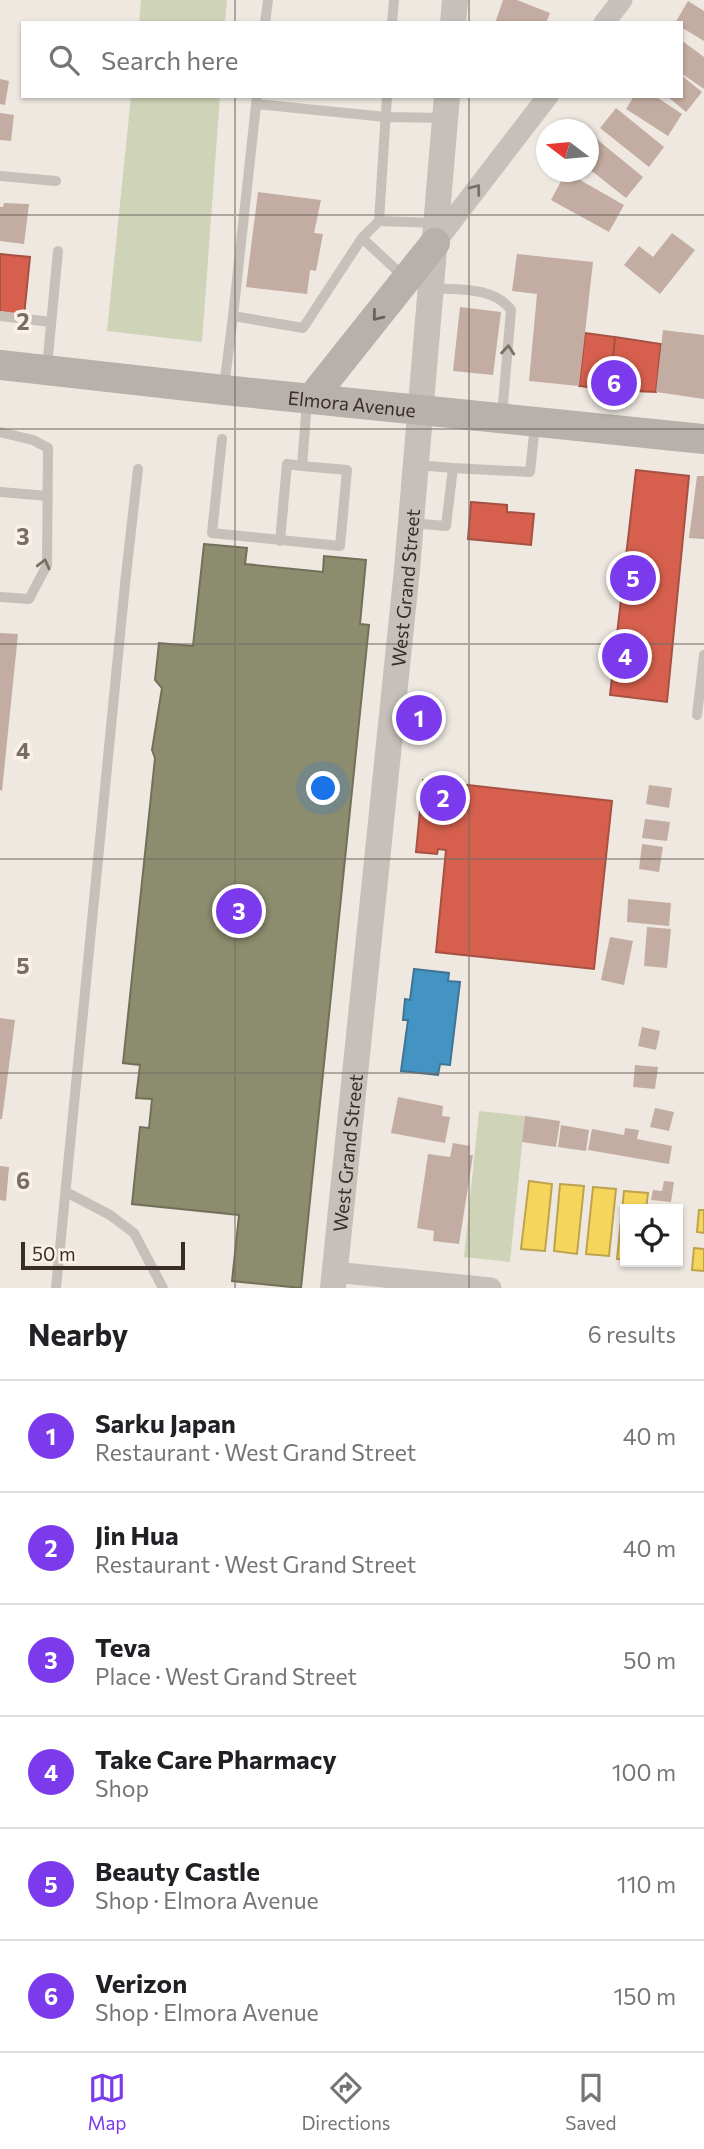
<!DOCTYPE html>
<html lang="en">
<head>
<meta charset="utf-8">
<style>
  :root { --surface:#fff; --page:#f2f2f2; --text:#202124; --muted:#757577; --line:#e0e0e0; --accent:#7c3aed }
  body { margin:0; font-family:Commissioner,sans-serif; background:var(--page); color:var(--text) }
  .controls { position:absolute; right:21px; bottom:21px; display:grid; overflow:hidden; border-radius:0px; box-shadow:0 2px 5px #0004 }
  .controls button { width:63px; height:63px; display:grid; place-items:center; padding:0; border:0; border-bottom:2px solid var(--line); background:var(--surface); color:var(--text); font:35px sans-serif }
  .compass { position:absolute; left:536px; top:119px; width:63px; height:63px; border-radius:50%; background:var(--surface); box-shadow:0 2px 5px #0004; rotate:286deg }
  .scale { position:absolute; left:21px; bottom:18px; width:164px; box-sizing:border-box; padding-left:7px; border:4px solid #382d27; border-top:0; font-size:19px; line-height:24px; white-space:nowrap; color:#382d27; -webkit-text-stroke:5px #fbf2e7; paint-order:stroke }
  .you { position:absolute; left:324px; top:789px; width:24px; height:24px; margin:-18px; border:5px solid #fff; border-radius:50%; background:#1a73e8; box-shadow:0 0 0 10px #1a73e833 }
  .badge { display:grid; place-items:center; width:46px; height:46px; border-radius:50%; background:var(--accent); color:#fff; font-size:23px; font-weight:700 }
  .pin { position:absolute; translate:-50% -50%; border:4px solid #fff; box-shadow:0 2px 7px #0006 }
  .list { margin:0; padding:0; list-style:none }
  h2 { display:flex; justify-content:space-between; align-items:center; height:91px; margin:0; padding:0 28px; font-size:30px }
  h2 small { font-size:23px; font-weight:400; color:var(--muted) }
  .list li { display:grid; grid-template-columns:46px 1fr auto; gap:21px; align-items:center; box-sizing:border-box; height:112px; padding:0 28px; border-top:2px solid var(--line) }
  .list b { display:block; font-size:26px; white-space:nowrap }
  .list p { margin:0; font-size:23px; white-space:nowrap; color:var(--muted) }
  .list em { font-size:23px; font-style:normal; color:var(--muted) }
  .icon { flex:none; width:38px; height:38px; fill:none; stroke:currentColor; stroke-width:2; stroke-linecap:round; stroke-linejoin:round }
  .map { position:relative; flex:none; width:704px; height:1288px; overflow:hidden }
  .search { position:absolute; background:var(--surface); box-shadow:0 2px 5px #0004; left:21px; right:21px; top:21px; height:77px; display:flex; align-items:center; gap:18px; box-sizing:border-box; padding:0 24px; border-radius:0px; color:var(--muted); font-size:26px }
  .sheet { height:763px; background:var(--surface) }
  nav { display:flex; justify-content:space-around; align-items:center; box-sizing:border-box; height:98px; border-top:2px solid var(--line); background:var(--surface); font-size:19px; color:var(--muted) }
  nav a { display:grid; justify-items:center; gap:4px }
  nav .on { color:var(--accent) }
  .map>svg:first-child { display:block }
</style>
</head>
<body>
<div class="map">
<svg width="704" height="1288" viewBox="0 0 704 1288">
  <rect width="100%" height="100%" fill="#eee8e1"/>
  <!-- green -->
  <path fill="#cfd4b9" d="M141,0H227L225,23H139Z
    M131,96H220L202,342L107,331Z
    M479,1111L525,1116L510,1262L464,1257Z"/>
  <!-- homes -->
  <path fill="#f6d55c" stroke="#bda34c" stroke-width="2" d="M529,1181L552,1184L545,1251L521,1249Z
    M560,1184L584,1186L577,1254L554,1251Z
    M593,1187L616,1189L609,1256L586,1254Z
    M624,1191L648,1193L646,1209H625V1259H617Z
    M699,1210H704V1233L697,1232Z
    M694,1248L704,1249V1271L692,1270Z"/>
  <!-- shops -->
  <path fill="#d6604d" stroke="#a75142" stroke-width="2" d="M0,254L30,257L24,316L0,313Z
    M585,333L615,337L610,390L579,386Z
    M615,337L661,344L656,392L610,390Z
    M636,470L689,476L667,702L610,695Z
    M471,502L507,505V512L534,514L531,545L468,539Z
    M423,780L612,801L594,969L436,952L446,850L438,849L437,854L416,852Z"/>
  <!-- schools -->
  <path fill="#4393c3" stroke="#407494" stroke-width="2" d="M414,969L449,973L448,981L460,982L450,1065L440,1064L438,1075L401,1071L408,1020H403L405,999L410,1000Z"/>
  <!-- industry -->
  <path fill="#8c8c6e" stroke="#737059" stroke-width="2" d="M204,544L247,548L245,564L323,572L324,556L366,560L360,624L369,625L301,1288L232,1281L239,1215L132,1204L140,1127L149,1128L152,1099L136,1098L140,1065L123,1063L155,758L152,750L162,688L155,680L159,643L193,646Z"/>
  <!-- building -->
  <path fill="#c3aca1" d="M503,0H517L550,13L546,23H495Z
    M688,1L704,11V41L681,27V23H675Z
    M681,40L704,57V89L681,73Z
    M681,75L702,92L686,112L667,96H681Z
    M0,79L9,81L5,105L0,104Z
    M634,96H655L682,114L668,136L626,109Z
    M616,108L664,147L649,167L600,128Z
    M0,113L14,115L11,141L0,140Z
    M593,136L643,177L626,198L588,168V141Z
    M566,172L624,205L609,232L551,200Z
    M258,192L321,200L314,233L323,234L316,271L310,270L307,294L246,287Z
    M4,203L29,204L24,244L0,241V207H3Z
    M672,233L695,250L660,294L624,265L639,246L653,257Z
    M517,254L593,262L579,386L529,381L537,294L512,291Z
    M460,307L501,312L493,375L453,371Z
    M663,330L704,335V399L656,392Z
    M697,476H704V539L689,538Z
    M0,633L18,634L2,791L0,790Z
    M649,785L672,788L669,808L646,804Z
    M645,819L670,822L667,841L642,838Z
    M642,844L663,847L659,872L639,869Z
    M628,899L671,903L669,926L627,922Z
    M647,927L671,929L667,968L644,966Z
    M610,937L633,941L624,985L601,980Z
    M0,1018L15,1020L2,1119H0Z
    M642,1027L660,1031L656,1050L638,1046Z
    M635,1065L658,1067L655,1089L633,1087Z
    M398,1097L443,1106L442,1116L450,1117L445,1143L391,1133Z
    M655,1108L674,1112L669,1131L650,1127Z
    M525,1116L560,1121L556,1147L522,1142Z
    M561,1125L589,1130L586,1151L558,1147Z
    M625,1128L639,1130L637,1139L672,1146L669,1164L588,1150L592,1129L624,1135Z
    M453,1143L470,1146L469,1155H473L459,1244L433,1241L434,1231L417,1228L428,1154L450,1157Z
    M0,1166L9,1167L6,1201L0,1200Z
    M664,1181L674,1182L671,1202L651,1200L653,1190L662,1191Z"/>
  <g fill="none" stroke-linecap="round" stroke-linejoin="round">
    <!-- service -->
    <path stroke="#c7c0ba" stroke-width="10" d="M265,23L268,0
      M392,23L394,0
      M257,96L233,316L303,328L362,238L379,221L387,96
      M256,104L386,117L445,118
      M0,176L56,181
      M379,221L436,223
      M362,238L404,277
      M431,288C457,290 494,286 511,310L502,416
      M0,316L51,322
      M47,367L58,251
      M224,387L233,316
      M0,432L33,440L48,448L47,565L29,599L0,597
      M222,439L212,533L340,546L347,470L302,466L307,401
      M417,465L453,468
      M0,492L48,496
      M411,523L446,526L453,468L530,472L535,425
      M280,541L287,464L302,466
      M697,715L704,655
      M66,1192L110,1215L134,1233L163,1288
      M56,1288L125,584L138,469"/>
    <!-- minor -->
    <path stroke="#c7c0ba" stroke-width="21" d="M604,23L622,0
      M435,243L548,96
      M334,1272L491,1288"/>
    <!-- tertiary -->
    <g stroke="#c7c0ba" stroke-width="26">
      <path d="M453,23L455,0"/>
      <path id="s1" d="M333,1288L407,569L447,96"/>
    </g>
    <!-- secondary -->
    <g stroke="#b8b0aa" stroke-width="30">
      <path id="s2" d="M0,365L224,390L704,439"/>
      <path d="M311,399L435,243"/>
    </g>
  </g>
  <!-- one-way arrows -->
  <defs><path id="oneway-chevron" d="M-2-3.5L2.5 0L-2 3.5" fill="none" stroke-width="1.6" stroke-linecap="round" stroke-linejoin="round" transform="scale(1.75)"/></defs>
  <g stroke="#786f69">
    <use href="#oneway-chevron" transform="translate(476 189) rotate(-53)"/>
    <use href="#oneway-chevron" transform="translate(508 350) rotate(-85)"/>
    <use href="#oneway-chevron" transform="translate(44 564) rotate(-76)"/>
  </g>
  <use stroke="#6b615b" href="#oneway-chevron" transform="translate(377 316) rotate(129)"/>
  <!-- grid -->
  <path fill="none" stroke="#786e68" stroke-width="2" stroke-opacity="0.55" d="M235,0V23M469,0V23M235,96V1288M469,96V1288M0,215H704M0,429H704M0,644H704M0,859H704M0,1073H704"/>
  <g text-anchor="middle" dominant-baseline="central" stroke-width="7" stroke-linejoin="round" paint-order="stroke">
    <!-- street labels -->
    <g font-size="19" fill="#382d27" stroke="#fbf2e7">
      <text stroke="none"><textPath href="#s2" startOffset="354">Elmora Avenue</textPath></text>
      <text stroke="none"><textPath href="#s1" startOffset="704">West Grand Street</textPath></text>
      <text stroke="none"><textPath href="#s1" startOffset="136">West Grand Street</textPath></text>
    </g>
  </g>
  <g font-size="23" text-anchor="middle" font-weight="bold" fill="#786e68" stroke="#fbf2e7" stroke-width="7" stroke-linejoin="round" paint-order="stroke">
    <text x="23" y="330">2</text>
    <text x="23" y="545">3</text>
    <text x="23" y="759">4</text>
    <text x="23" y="974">5</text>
    <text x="23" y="1189">6</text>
  </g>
</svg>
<div class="controls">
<button><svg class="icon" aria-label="locate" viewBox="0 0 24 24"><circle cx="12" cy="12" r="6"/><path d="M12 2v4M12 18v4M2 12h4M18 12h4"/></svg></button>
</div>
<svg class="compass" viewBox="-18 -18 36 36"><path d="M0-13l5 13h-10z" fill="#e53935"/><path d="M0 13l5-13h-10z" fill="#757577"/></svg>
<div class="scale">50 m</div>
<div class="you"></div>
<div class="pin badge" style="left:419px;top:718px">1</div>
<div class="pin badge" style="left:443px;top:798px">2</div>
<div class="pin badge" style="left:239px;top:911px">3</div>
<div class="pin badge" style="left:625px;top:656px">4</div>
<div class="pin badge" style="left:633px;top:578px">5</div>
<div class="pin badge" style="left:614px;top:383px">6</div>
<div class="search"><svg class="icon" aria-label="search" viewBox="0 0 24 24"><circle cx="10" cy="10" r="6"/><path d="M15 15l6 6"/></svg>Search here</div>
</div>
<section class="sheet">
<h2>Nearby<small>6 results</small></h2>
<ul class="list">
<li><span class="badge">1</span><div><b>Sarku Japan</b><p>Restaurant · West Grand Street</p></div><em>40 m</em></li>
<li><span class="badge">2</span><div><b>Jin Hua</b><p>Restaurant · West Grand Street</p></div><em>40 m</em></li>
<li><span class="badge">3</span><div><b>Teva</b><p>Place · West Grand Street</p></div><em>50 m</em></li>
<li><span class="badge">4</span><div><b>Take Care Pharmacy</b><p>Shop</p></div><em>100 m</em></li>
<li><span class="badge">5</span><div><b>Beauty Castle</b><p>Shop · Elmora Avenue</p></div><em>110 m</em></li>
<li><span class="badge">6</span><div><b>Verizon</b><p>Shop · Elmora Avenue</p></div><em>150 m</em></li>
</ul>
</section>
<nav>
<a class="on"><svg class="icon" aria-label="map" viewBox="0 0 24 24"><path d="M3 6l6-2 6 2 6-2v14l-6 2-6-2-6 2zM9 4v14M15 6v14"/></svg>Map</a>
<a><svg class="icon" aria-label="directions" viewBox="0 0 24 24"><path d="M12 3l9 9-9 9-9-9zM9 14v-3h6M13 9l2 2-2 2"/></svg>Directions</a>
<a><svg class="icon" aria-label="saved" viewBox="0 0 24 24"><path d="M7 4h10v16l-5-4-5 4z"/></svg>Saved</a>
</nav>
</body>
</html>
